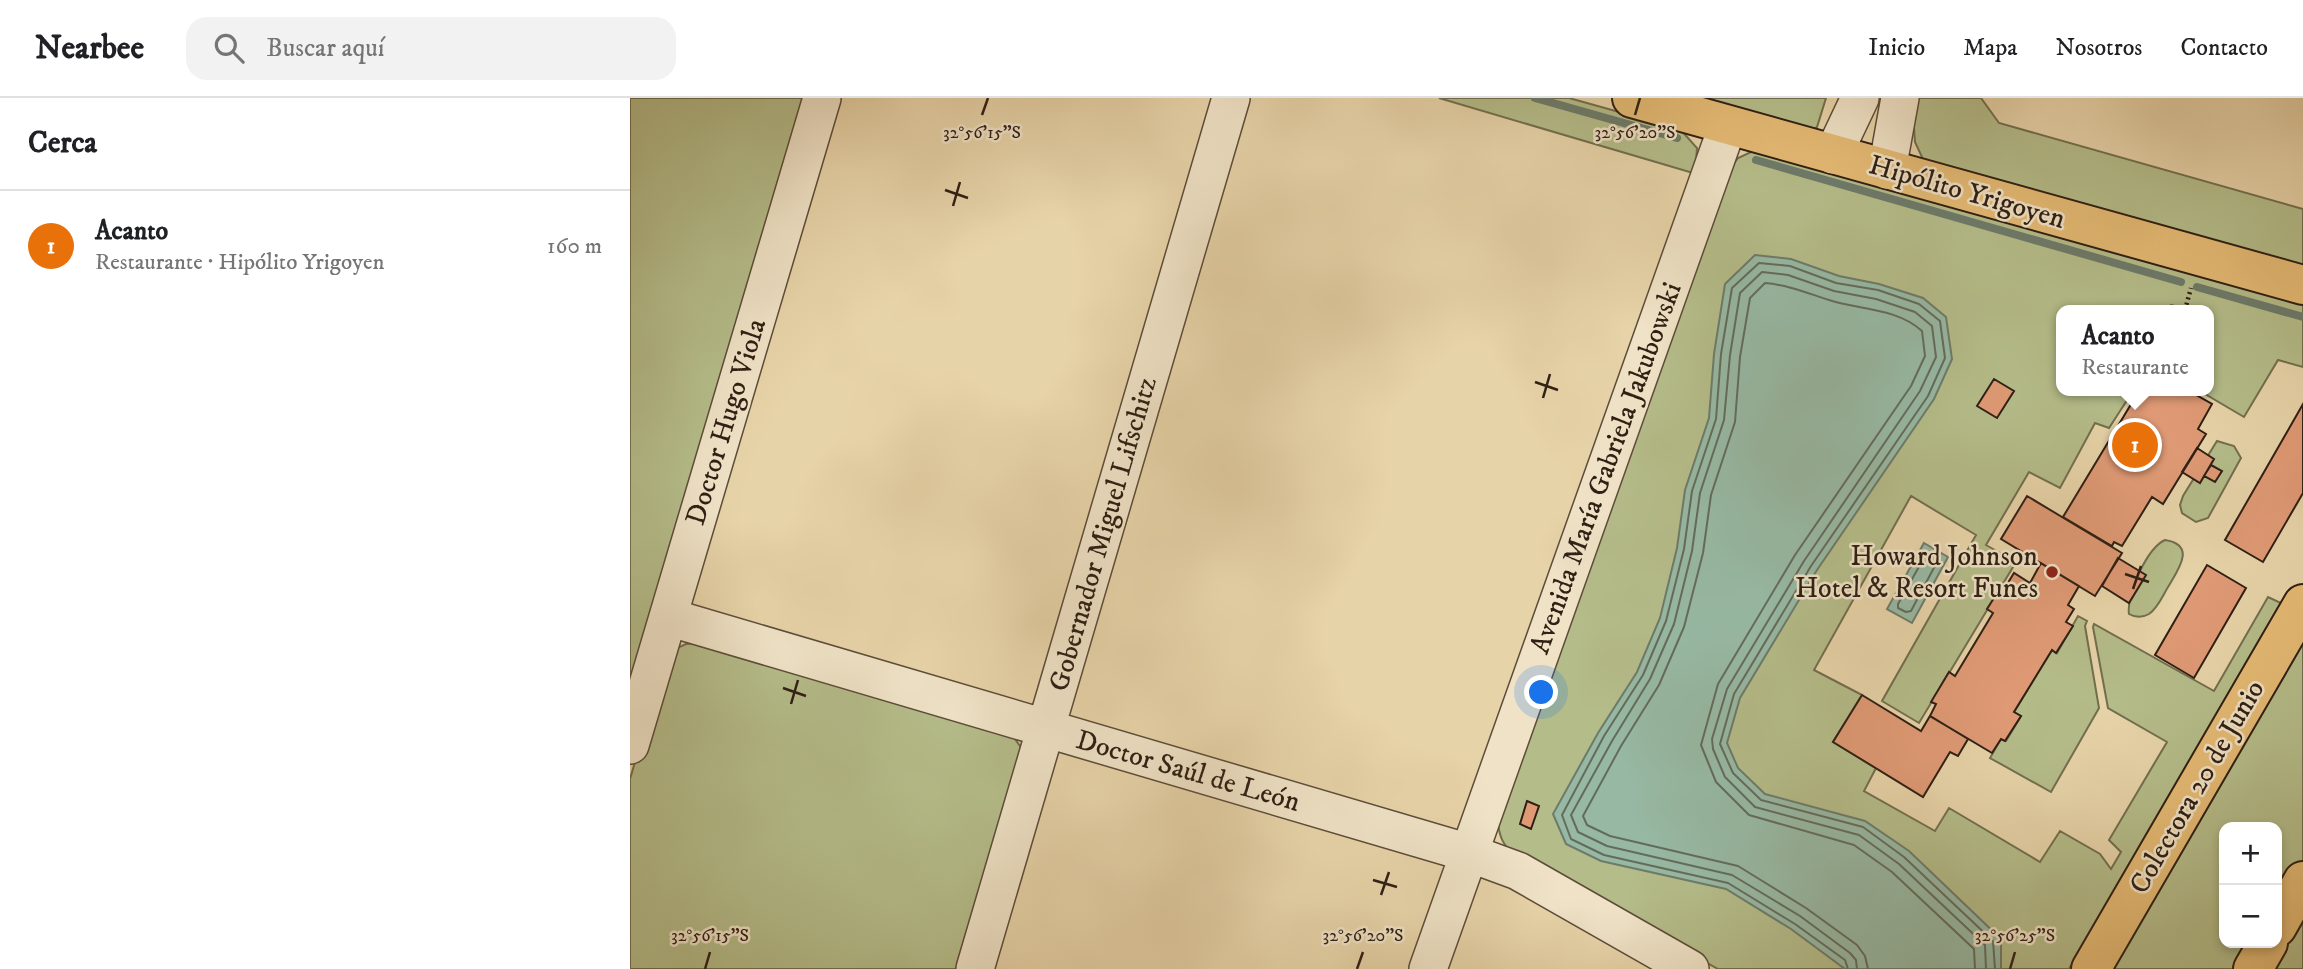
<!DOCTYPE html>
<html lang="es">
<head>
<meta charset="utf-8">
<style>
  :root { --surface:#fff; --page:#f2f2f2; --text:#202124; --muted:#757577; --line:#e0e0e0; --accent:#8f2418 }
  body { margin:0; font-family:"IM FELL DW Pica",serif; background:var(--page); color:var(--text) }
  .controls { position:absolute; right:21px; bottom:21px; display:grid; overflow:hidden; border-radius:14px; box-shadow:0 4px 10px #0003 }
  .controls button { width:63px; height:63px; display:grid; place-items:center; padding:0; border:0; border-bottom:2px solid var(--line); background:var(--surface); color:var(--text); font:35px sans-serif }
  .you { position:absolute; left:912px; top:595px; width:24px; height:24px; margin:-18px; border:5px solid #fff; border-radius:50%; background:#1a73e8; box-shadow:0 0 0 10px #1a73e833 }
  .badge { display:grid; place-items:center; width:46px; height:46px; border-radius:50%; background:var(--accent); color:#fff; font-size:23px; font-weight:700 }
  .pin { position:absolute; translate:-50% -50%; border:4px solid #fff; box-shadow:0 2px 7px #0006 }
  .popup { position:absolute; left:1426px; top:207px; width:158px; height:91px; box-sizing:border-box; display:grid; place-content:center; border-radius:14px; background:var(--surface); filter:drop-shadow(0 2px 5px #0005); font-size:23px; white-space:nowrap; color:var(--muted) }
  .popup b { font-size:26px; color:var(--text) }
  .popup::after { content:''; position:absolute; left:50%; top:100%; margin-left:-14px; border:14px solid transparent; border-top-color:var(--surface) }
  .list { margin:0; padding:0; list-style:none }
  h2 { display:flex; justify-content:space-between; align-items:center; height:91px; margin:0; padding:0 28px; font-size:30px }
  h2 small { font-size:23px; font-weight:400; color:var(--muted) }
  .list li { display:grid; grid-template-columns:46px 1fr auto; gap:21px; align-items:center; box-sizing:border-box; height:112px; padding:0 28px; border-top:2px solid var(--line) }
  .list b { display:block; font-size:26px; white-space:nowrap }
  .list p { margin:0; font-size:23px; white-space:nowrap; color:var(--muted) }
  .list em { font-size:23px; font-style:normal; color:var(--muted) }
  .icon { flex:none; width:38px; height:38px; fill:none; stroke:currentColor; stroke-width:2; stroke-linecap:round; stroke-linejoin:round }
  .map { position:relative; flex:none; width:1673px; height:871px; overflow:hidden }
  header { display:flex; align-items:center; gap:42px; box-sizing:border-box; height:98px; padding:0 35px; background:var(--surface); border-bottom:2px solid var(--line) }
  header strong { font-size:33px }
  nav { display:flex; gap:38px; margin-inline-start:auto; font-size:24px }
  .search { width:490px; height:63px; background:var(--page); display:flex; align-items:center; gap:18px; box-sizing:border-box; padding:0 24px; border-radius:21px; color:var(--muted); font-size:26px }
  main { display:flex }
  aside { flex:1; background:var(--surface) }
  .map>svg:first-child { display:block }
</style>
</head>
<body>
<header>
<strong>Nearbee</strong>
<div class="search"><svg class="icon" aria-label="search" viewBox="0 0 24 24"><circle cx="10" cy="10" r="6"/><path d="M15 15l6 6"/></svg>Buscar aquí</div>
<nav><a>Inicio</a><a>Mapa</a><a>Nosotros</a><a>Contacto</a></nav>
</header>
<main>
<aside>
<h2>Cerca<small></small></h2>
<ul class="list">
<li><span class="badge" style="background:#e8710a">1</span><div><b>Acanto</b><p>Restaurante · Hipólito Yrigoyen</p></div><em>160 m</em></li>
</ul>
</aside>
<div class="map">
<svg width="1673" height="871" viewBox="0 0 1673 871">
  <rect width="100%" height="100%" fill="#e7d3a8"/>
  <filter id="stains"><feTurbulence type="fractalNoise" baseFrequency=".00286" numOctaves="4"/><feColorMatrix values="0 0 0 0 .2 0 0 0 0 .09 0 0 0 0 .02 0 0 0 .5 -.17"/></filter>
  <radialGradient id="worn" r=".72"><stop offset=".6" stop-color="#630" stop-opacity="0"/><stop offset="1" stop-color="#630" stop-opacity=".3"/></radialGradient>
  <!-- green -->
  <path fill="#b4bc89" stroke="#726e4e" stroke-width="2" fill-rule="evenodd" d="M0,0H175L0,593Z
    M809,0H939L1050,31L1067,50L1066,63L1063,75Z
    M1046,0H1196L1187,29L1178,35Z
    M1282,0H1351L1369,25L1673,111V174L1297,70L1285,44Z
    M1123,53L1673,203V269L1648,262L1614,319L1570,293H1578V212H1559L1541,207L1539,212H1432V293H1503L1479,330L1465,325L1430,390L1399,374L1356,447L1386,464L1289,625L1252,603L1346,437L1281,398L1184,572L1232,597L1203,644L1246,670L1234,693L1305,733L1319,710L1410,764L1430,733L1470,756L1481,771L1491,754L1479,742L1537,644L1478,610L1463,529L1464,526L1584,593L1638,499L1653,506L1439,871H1088L884,756C873,747 870,740 868,726L1099,72L1108,60Z
    M1587,343L1604,348L1611,360L1578,420L1566,424L1552,415L1550,407L1553,398Z
    M1535,442C1567,447 1548,472 1538,489C1533,497 1528,510 1519,516C1512,520 1506,520 1499,516C1496,497 1517,450 1535,442Z
    M1673,506V871H1461ZM1594,729H1647V845H1594Z
    M1448,518L1457,523L1455,528L1469,610L1421,694L1360,660L1371,641L1376,643L1391,618L1384,614L1422,552L1427,555Z
    M69,545L382,637L390,648L394,661L334,871H0V681L32,572L47,550L56,546Z"/>
  <!-- water -->
  <path fill="#97b9a4" stroke="#6d7b6a" stroke-width="2" d="M1125,157L1161,161L1209,178L1249,186L1293,200L1316,219L1322,261L1304,301L1187,472L1110,600L1097,645L1108,670L1135,696L1235,723L1279,753L1371,841V871H1215L1161,831L1096,791L971,763L936,746L923,716L968,635L1007,574L1030,520L1047,450L1055,392L1079,320L1084,256L1095,186Z
    M1294,445L1318,459L1282,525L1257,511Z"/>
  <g fill="none" stroke-linecap="round" stroke-linejoin="round">
    <!-- shore -->
    <path stroke="#636c5c" stroke-width="2" d="M1299,456L1307,460V464L1281,513L1276,514L1268,510V506L1295,458Z
      M1218,871L1215,862L1165,826L1098,785L974,757L941,741L932,717L974,638L1013,577L1036,523L1054,451L1062,393L1086,321L1091,256L1102,190L1129,165L1160,168L1206,185L1248,192L1289,206L1310,223L1315,260L1298,298L1181,468L1104,596L1090,646L1103,675L1131,702L1233,729L1274,759L1363,843L1365,871
      M1227,871L1226,862L1220,855L1170,818L1102,777L977,748L948,734L941,717L982,643L1020,581L1044,526L1062,453L1070,395L1094,322L1100,257L1110,195L1132,174L1158,177L1204,193L1246,201L1285,214L1302,228L1306,259L1290,293L1174,463L1097,591L1082,641L1083,651L1095,679L1125,709L1229,737L1269,766L1355,847L1356,871
      M1238,871L1235,858L1227,847L1176,810L1108,768L980,738L957,727L953,718L991,648L1029,587L1054,529L1073,455L1081,397L1105,324L1110,259L1120,200L1135,185C1158,187 1177,195 1199,202C1230,212 1267,210 1292,233L1295,258L1281,288L1165,457L1088,586L1071,647L1086,684L1119,717L1224,747L1262,774L1344,851L1345,871"/>
    <!-- stream -->
    <path stroke="#6d7b6a" stroke-width="8" d="M905,0L1047,40
      M1126,62L1551,184
      M1567,189L1673,219"/>
  </g>
  <!-- building -->
  <path fill="#df9a75" stroke="#2f1f14" stroke-width="2" d="M1364,281L1384,293L1367,320L1347,308Z
    M1509,293H1559L1582,306L1568,331L1576,336L1533,406L1522,399L1492,448L1484,444L1482,448L1433,419Z
    M1673,306V395L1633,464L1595,442Z
    M1567,350L1584,361L1570,385L1552,374Z
    M1581,367L1592,373L1585,384L1574,378Z
    M1397,398L1492,455L1465,498L1371,441Z
    M1488,460L1516,477L1499,505L1472,488Z
    M1411,465L1449,488L1438,507L1444,511L1436,524L1443,528L1426,555L1422,552L1384,614L1391,618L1375,643L1371,641L1362,655L1300,618L1306,606L1301,604L1319,574L1325,578L1363,515L1357,511L1373,486L1376,488L1384,475L1400,485Z
    M1577,467L1616,490L1564,580L1525,557Z
    M1232,597L1291,633L1300,618L1338,641L1328,658L1320,654L1293,699L1203,644Z
    M897,703L909,708L901,731L890,726Z"/>
  <g fill="none" stroke-linecap="round" stroke-linejoin="round">
    <!-- minor casing -->
    <g stroke="#5d4c39" stroke-width="40">
      <path id="minor" d="M1203,57L1230,0
        M1257,72L1270,0
        M38,519L839,755L888,773L1060,871
        M0,647L192,0
        M345,871L601,0
        M798,871L1098,27"/>
    </g>
    <!-- major casing -->
    <g stroke="#2f1f14" stroke-width="42">
      <path id="major" d="M1002,0L1673,187
        M1461,871L1673,506"/>
    </g>
    <!-- highway casing -->
    <g stroke="#2f1f14" stroke-width="42">
      <path id="highway" d="M1647,829L1673,783
        M1623,871L1638,845"/>
    </g>
    <!-- path -->
    <path stroke="#2f1f14" stroke-width="4.5" stroke-dasharray="2 3.5" stroke-linecap="butt" d="M1555,212L1561,190"/>
    <!-- minor -->
    <use href="#minor" stroke="#efe2c6" stroke-width="37"/>
    <!-- major -->
    <use href="#major" stroke="#e4ba74" stroke-width="38"/>
    <!-- highway -->
    <use href="#highway" stroke="#e4ba74" stroke-width="38"/>
  </g>
  <!-- ticks -->
  <path fill="none" stroke="#2f1f14" stroke-width="2.5" d="M352,17L358,0M1005,17L1010,0M315,92L338,100M323,108L330,84M905,284L928,292M913,300L920,276M1495,476L1519,484M1503,491L1511,468M153,590L176,598M161,606L168,582M743,782L767,789M751,797L759,774M75,871L80,854M727,871L733,854M1380,871L1385,854"/>
  <!-- markers -->
  <circle fill="#8f2418" stroke="#efe2c6" stroke-width="2.5" cx="1422" cy="474" r="7"/>
  <g text-anchor="middle" dominant-baseline="central" stroke-width="5" stroke-linejoin="round" paint-order="stroke">
    <!-- street labels -->
    <g font-size="28" fill="#2f1f14" stroke="#efe2c6">
      <text transform="translate(1337 94) rotate(16)">Hipólito Yrigoyen</text>
      <text transform="translate(96 324) rotate(-73)">Doctor Hugo Viola</text>
      <text transform="translate(976 370) rotate(-70)">Avenida María Gabriela Jakubowski</text>
      <text transform="translate(473 436) rotate(-74)">Gobernador Miguel Lifschitz</text>
      <text transform="translate(558 673) rotate(16)">Doctor Saúl de León</text>
      <text transform="translate(1567 689) rotate(-60)">Colectora 20 de Junio</text>
    </g>
    <!-- poi labels -->
    <g font-size="28" fill="#2f1f14" stroke="#efe2c6" text-anchor="end">
      <text x="1408" y="458">Howard Johnson<tspan x="1408" dy="32">Hotel &amp; Resort Funes</tspan></text>
    </g>
  </g>
  <g font-size="18" text-anchor="middle" fill="#2f1f14" stroke="#efe2c6" stroke-width="5" stroke-linejoin="round" paint-order="stroke">
    <text x="352" y="40">32°56'15"S</text>
    <text x="1005" y="40">32°56'20"S</text>
    <text x="80" y="843">32°56'15"S</text>
    <text x="733" y="843">32°56'20"S</text>
    <text x="1385" y="843">32°56'25"S</text>
  </g>
  <rect width="100%" height="100%" filter="url(#stains)"/>
  <rect width="100%" height="100%" fill="url(#worn)"/>
</svg>
<div class="controls">
<button>+</button>
<button>−</button>
</div>
<div class="you"></div>
<div class="pin badge" style="left:1505px;top:347px;background:#e8710a">1</div>
<div class="popup"><b>Acanto</b>Restaurante</div>
</div>
</main>
</body>
</html>
